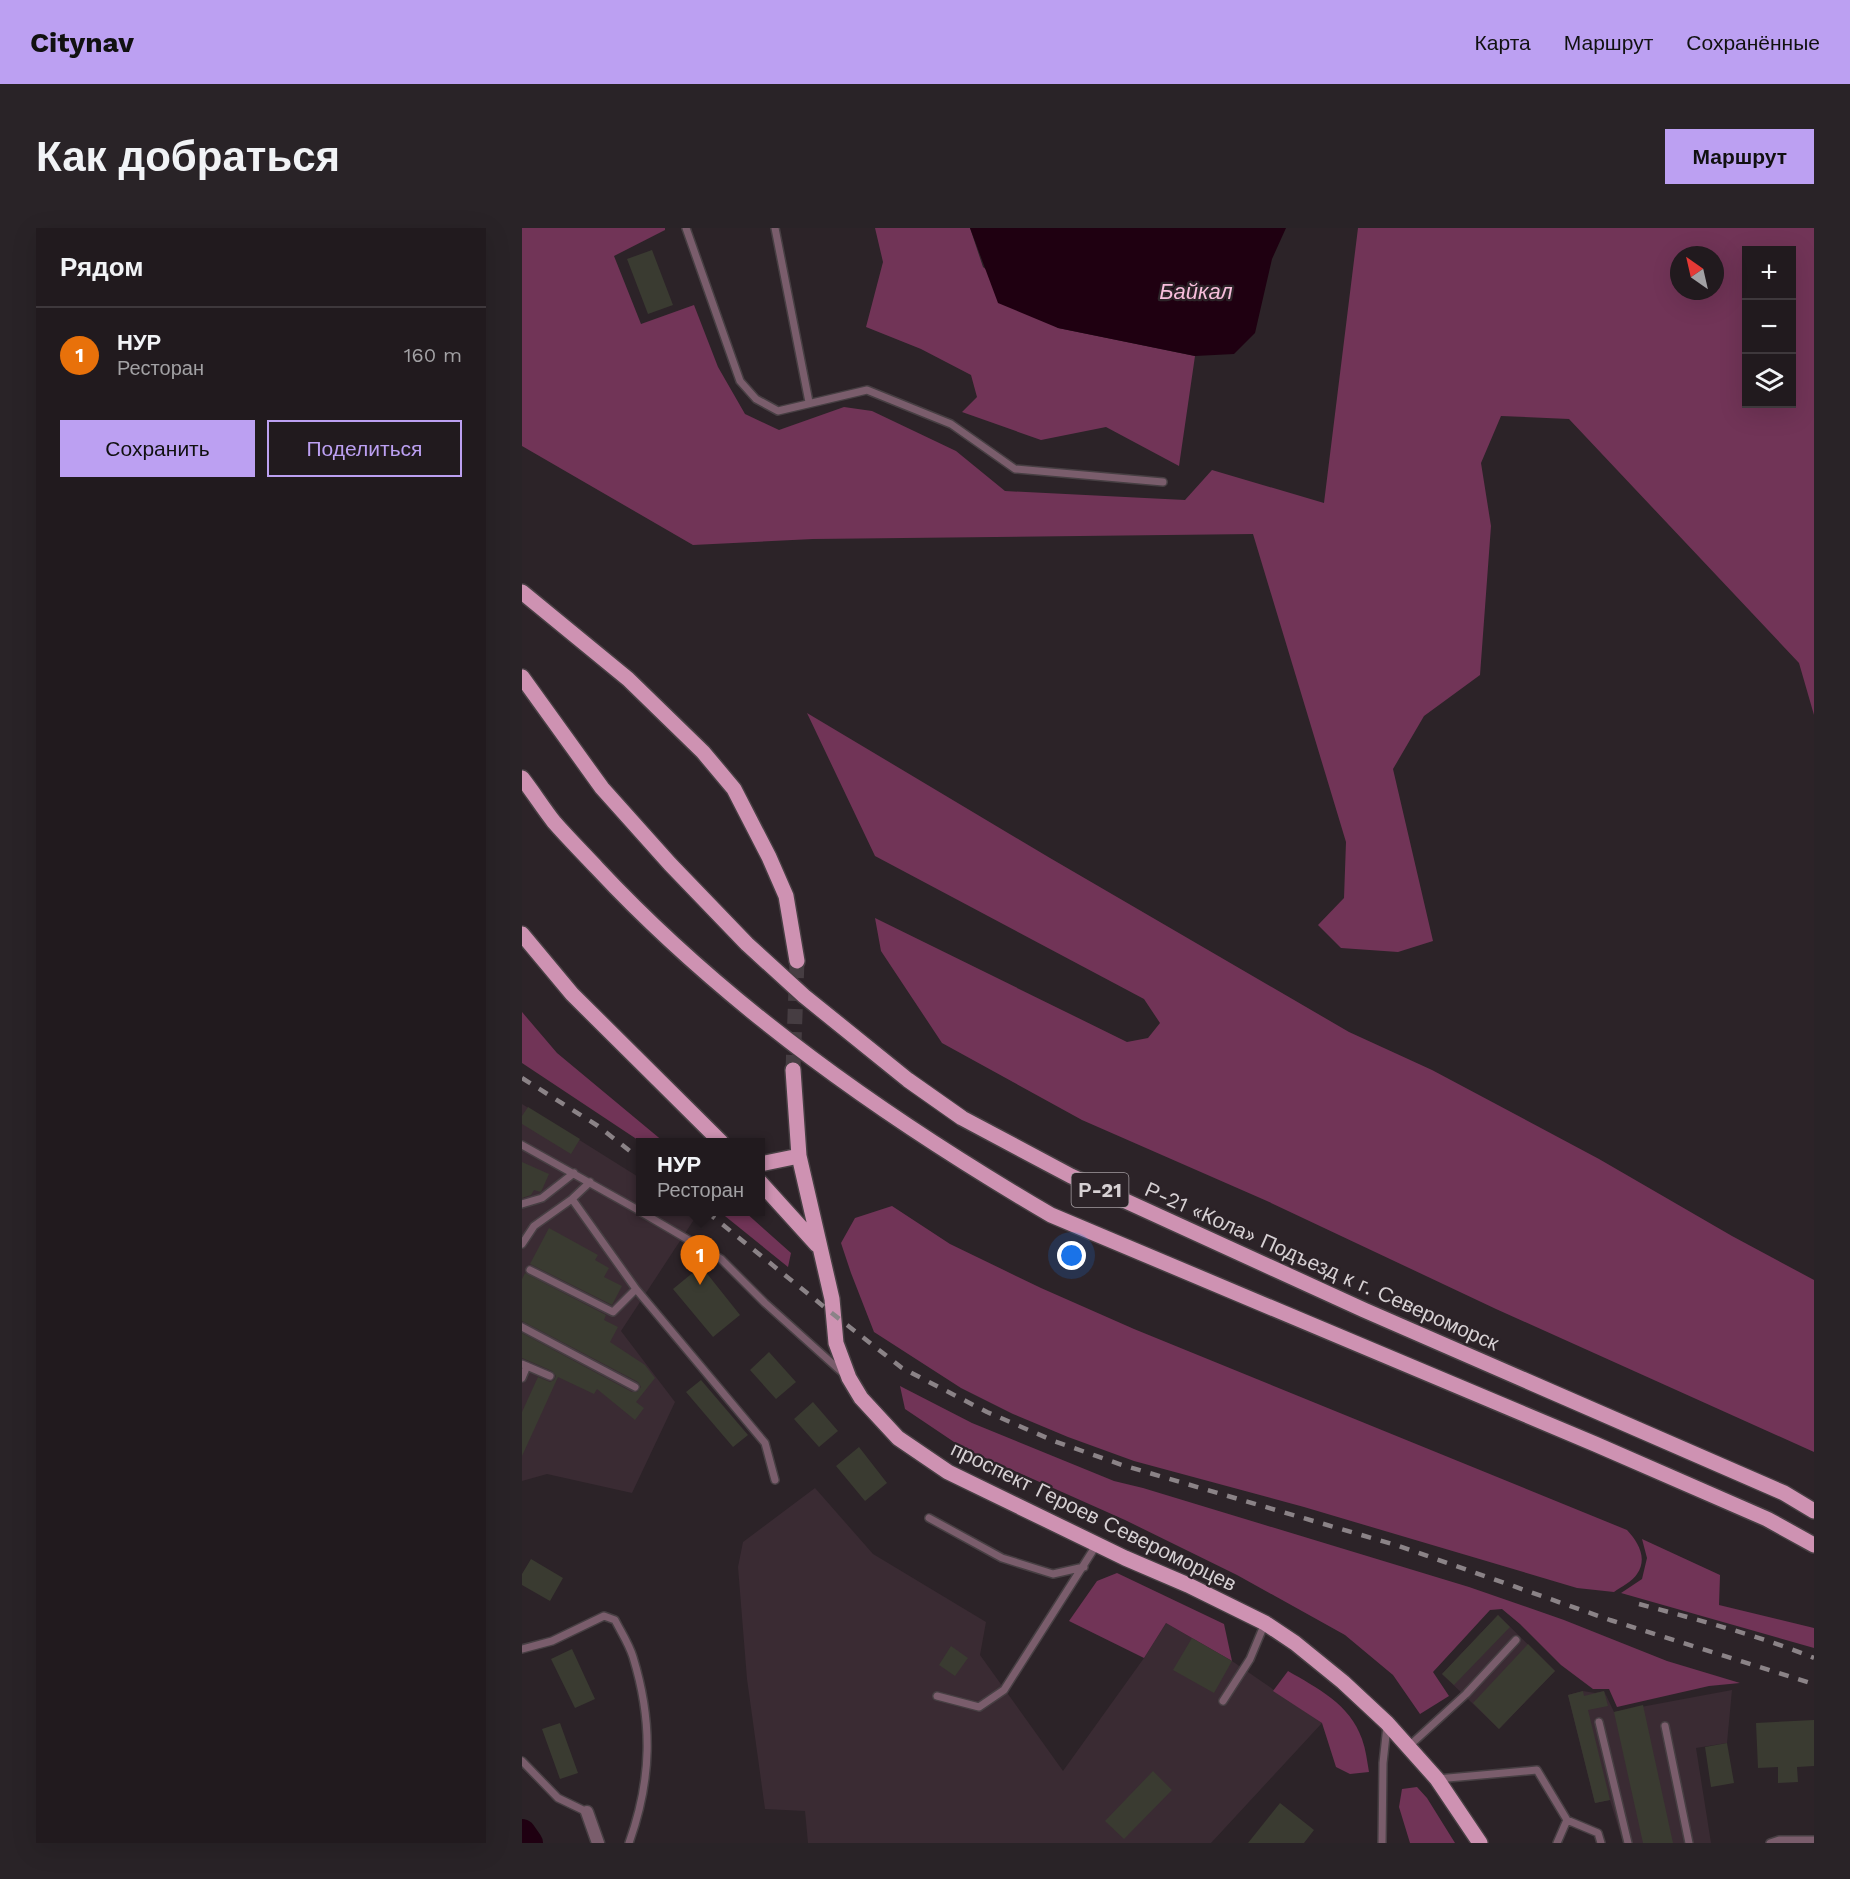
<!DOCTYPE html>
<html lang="ru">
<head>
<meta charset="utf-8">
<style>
  :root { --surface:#211a1e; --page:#292327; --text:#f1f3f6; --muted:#a2a1a4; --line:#3e383c; --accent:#bca0f2 }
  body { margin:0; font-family:"Work Sans",sans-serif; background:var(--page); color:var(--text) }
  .controls { position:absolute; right:18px; top:18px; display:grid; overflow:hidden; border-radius:0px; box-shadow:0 6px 24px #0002 }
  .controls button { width:54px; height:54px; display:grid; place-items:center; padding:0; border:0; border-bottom:2px solid var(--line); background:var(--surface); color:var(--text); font:30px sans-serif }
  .compass { position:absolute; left:1148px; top:18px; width:54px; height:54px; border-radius:50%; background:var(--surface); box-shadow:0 6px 24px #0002; rotate:326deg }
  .you { position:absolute; left:550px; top:1028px; width:21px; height:21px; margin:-15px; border:4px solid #fff; border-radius:50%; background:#1a73e8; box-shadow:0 0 0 9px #1a73e833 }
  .badge { display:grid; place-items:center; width:39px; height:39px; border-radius:50%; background:var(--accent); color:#fff; font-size:20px; font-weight:700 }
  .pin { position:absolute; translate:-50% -50px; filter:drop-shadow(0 2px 3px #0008) }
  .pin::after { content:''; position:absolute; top:32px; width:21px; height:18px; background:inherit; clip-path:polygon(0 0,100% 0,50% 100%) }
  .popup { position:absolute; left:114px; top:910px; width:129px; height:78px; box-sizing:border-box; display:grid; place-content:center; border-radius:0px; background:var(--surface); filter:drop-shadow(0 2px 4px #0005); font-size:20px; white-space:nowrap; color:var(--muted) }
  .popup b { font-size:22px; color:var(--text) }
  .popup::after { content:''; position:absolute; left:50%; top:100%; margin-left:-12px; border:12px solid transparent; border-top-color:var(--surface) }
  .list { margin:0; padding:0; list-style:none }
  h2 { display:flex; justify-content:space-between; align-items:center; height:78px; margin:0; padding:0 24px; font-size:26px }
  h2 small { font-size:20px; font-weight:400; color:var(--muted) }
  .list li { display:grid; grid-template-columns:39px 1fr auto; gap:18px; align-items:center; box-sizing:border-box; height:96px; padding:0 24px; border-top:2px solid var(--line) }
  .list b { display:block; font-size:22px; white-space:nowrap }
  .list p { margin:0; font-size:20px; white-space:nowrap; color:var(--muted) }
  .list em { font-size:20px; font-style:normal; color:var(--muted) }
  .actions { display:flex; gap:12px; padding:18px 24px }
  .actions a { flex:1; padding:14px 0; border:2px solid var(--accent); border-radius:0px; text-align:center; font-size:21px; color:var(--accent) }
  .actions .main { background:var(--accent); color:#111 }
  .icon { flex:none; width:33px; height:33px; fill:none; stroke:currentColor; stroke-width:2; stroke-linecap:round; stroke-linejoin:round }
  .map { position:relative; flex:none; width:1292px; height:1615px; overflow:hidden; border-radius:0px }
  header { display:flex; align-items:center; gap:36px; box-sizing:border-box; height:84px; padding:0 30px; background:var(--accent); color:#111 }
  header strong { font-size:28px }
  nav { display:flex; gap:33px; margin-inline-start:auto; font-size:21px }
  .intro { display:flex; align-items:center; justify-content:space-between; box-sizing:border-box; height:144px; padding:0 36px }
  h1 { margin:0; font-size:42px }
  .button { padding:15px 27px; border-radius:0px; background:var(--accent); color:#111; font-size:21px; font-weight:700 }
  main { display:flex; gap:36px; padding:0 36px }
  aside { flex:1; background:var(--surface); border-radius:0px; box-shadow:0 6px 24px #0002 }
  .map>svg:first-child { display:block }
</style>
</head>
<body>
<header>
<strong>Citynav</strong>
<nav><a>Карта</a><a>Маршрут</a><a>Сохранённые</a></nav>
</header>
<div class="intro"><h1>Как добраться</h1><a class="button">Маршрут</a></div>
<main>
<aside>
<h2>Рядом<small></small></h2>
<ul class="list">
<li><span class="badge" style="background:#e8710a">1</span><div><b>НУР</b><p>Ресторан</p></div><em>160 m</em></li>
</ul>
<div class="actions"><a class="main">Сохранить</a><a>Поделиться</a></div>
</aside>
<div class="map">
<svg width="1292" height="1615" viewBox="0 0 1292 1615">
  <rect width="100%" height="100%" fill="#2c2328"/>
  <!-- built -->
  <path fill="#3a2b33" d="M0,876L118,950V984H170L175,987L99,1103L153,1174L110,1265L25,1246L0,1253Z
    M293,1260L351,1326L464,1394L458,1427L541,1543L622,1430L644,1395L710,1433L800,1495L689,1615H286L283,1583L243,1581L225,1451L216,1339L221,1314Z
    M976,1387L1033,1443L977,1501L920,1446Z
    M1210,1462L1205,1515L1174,1520L1189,1615H1101L1088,1572L1073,1575L1046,1467L1061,1463L1073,1465L1082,1463L1092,1484Z"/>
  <!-- forest -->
  <path fill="#713457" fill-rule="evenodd" d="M0,0H143V2L92,28L119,96L172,77L196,139L223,186L257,202L322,179L350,183L434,223L483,263L663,272L690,242L802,275L836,0H1292V487L1277,435L1047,191L979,188L959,235L969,298L958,447L902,488L871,541L911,713L876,724L819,720L796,697L822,670L824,614L731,306L291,311L171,317L0,218ZM1224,22H1270V176H1224ZM1157,27H1193V63H1157Z
    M353,0H448L461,39L536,100L673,128L657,238L584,199L519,212L440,184L455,169L449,147L399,121L344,99L361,34Z
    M285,485L528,630L827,804L910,842L1077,931L1210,1008L1292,1052V1224L974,1081L745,973L560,892L420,815L359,723L353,690L605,814L626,810L638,795L622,771L353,628Z
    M0,784L35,825L142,914H119L0,835Z
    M370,978L428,1016L519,1060L612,1101L1105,1302C1116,1314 1126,1330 1115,1346C1111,1353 1099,1359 1092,1364L1055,1360L782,1279L612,1233L546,1209L491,1186L439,1160L352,1104L329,1045L319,1015L333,990Z
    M198,984H223L269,1025L266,1039Z
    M378,1158L450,1195L592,1253L621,1260L947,1359L1042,1392L1145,1433L1218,1455L1187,1458L1095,1479L1087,1461H1071L1039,1437L998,1396L980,1381L968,1382L911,1444L927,1468L898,1486L871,1447L823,1407L715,1347L603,1292L441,1220L383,1181Z
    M1120,1311L1198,1347L1197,1377L1292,1400V1420L1099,1365L1120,1351L1125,1330Z
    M595,1345L702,1396L710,1433L644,1395L622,1430L547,1393L575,1353Z
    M766,1443C795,1460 828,1476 840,1511C844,1522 845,1533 847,1544L828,1546L814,1539L800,1495L751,1463Z
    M895,1559L905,1570L933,1615H888L877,1579L880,1561Z"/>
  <!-- water -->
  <path fill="#1f0011" d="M448,0H764L750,31L733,105L712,126L673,128L536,100L476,75Z"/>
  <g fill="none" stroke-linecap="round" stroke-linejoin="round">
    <!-- river -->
    <path stroke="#1f0011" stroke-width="28" d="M0,1605L7,1615"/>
  </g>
  <!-- building -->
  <path fill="#3a3b31" d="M130,22L151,77L126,86L105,31Z
    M6,879L58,911L49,926L0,896V888Z
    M0,934L27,946L19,964L12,962L9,967L0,970Z
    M27,1000L76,1027L73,1032L87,1040L82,1049L100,1058L90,1077L8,1036Z
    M179,1038L218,1087L191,1109L151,1061Z
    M3,1045L84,1087L82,1092L96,1099L88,1114L123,1137L133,1150L114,1174L122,1180L113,1192L75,1161L72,1166L36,1149L0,1228V1184L16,1149L28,1154L32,1152L34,1148L30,1143L0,1130V1105L110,1164H115L119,1159L116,1154L0,1093V1051Z
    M247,1124L274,1154L254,1171L228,1142Z
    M179,1152L226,1207L211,1219L164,1164Z
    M291,1174L316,1203L297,1219L272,1191Z
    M337,1219L365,1255L343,1273L314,1238Z
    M9,1331L41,1350L28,1373L0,1357V1346Z
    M976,1387L988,1399L932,1457L920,1446Z
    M670,1410L710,1433L692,1465L651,1442Z
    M1006,1416L1033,1443L977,1501L951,1475Z
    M429,1418L446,1430L433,1448L417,1437Z
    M50,1421L73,1471L53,1480L29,1431Z
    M1061,1463L1062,1468L1082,1463L1086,1478L1066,1482L1088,1572L1073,1575L1046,1467Z
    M1121,1477L1151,1615H1121L1092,1484Z
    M1292,1492V1538L1275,1539L1276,1554L1256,1555V1539L1236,1540L1234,1495Z
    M38,1495L56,1545L38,1551L20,1501Z
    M1205,1515L1212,1555L1189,1559L1183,1519Z
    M631,1543L650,1562L602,1611L583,1593Z
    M758,1575L792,1602L782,1615H726Z"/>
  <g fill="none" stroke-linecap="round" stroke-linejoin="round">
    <!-- primary-tunnel -->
    <path stroke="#463d42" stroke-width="15" stroke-dasharray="15 8" stroke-linecap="butt" d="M271,842L275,733"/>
    <!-- lane casing -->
    <g stroke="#473f43" stroke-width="10">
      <path id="lane" d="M164,0L218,153L234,171L256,183L345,162L429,196L493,241L641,254
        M253,0L287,174
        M0,917L118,983
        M0,976L20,970L52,945
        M119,984L199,1031L243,1075L322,1146
        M0,1016L12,998L50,971L68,954
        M8,1042L91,1084L114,1061L50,971
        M114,1061L243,1215L253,1252
        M0,1099L113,1159
        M0,1136L28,1148
        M0,1150L5,1138
        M407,1290L480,1330L531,1346L562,1339
        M0,1421L30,1413L82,1388L93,1392C99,1404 107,1416 111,1429C131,1494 130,1551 107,1615
        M415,1468L457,1479L482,1462L575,1316
        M701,1473L728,1431L743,1395
        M1077,1494L1106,1615
        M1143,1498L1167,1615
        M886,1519L944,1466L994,1412
        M0,1533L36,1570L65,1584
        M915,1551L1015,1542L1045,1592L1035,1615
        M1045,1592L1076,1605L1079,1615
        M860,1615L861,1535L865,1498
        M1248,1615L1257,1612H1292"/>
    </g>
    <!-- street casing -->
    <g stroke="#473f43" stroke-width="15">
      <path id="street" d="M65,1584L76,1615"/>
    </g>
    <!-- primary casing -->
    <g stroke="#473f43" stroke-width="18">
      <path id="primary" d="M0,364L106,451L181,524L212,561L247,629L264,668L275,733
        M0,449L80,560L148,636L225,716L282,768L386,852L440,890L549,948L842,1082L1262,1265L1292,1283
        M0,550C11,564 21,580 32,594C46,610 61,625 75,640C206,780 365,891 529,987L1073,1216L1245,1291L1292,1317
        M0,706L50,766L199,914
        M271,842L277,928L310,1071L314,1115L327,1150L339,1170L376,1210L426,1244L603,1330L666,1357L743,1395L773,1415L821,1454L865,1495L915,1551L958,1615
        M238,936L277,928
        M238,954L295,1017"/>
    </g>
    <!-- lane -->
    <use href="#lane" stroke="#7a5d6c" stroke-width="7"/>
    <!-- street -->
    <use href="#street" stroke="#7a5d6c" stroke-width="12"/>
    <!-- primary -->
    <use href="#primary" stroke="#ce92b2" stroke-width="15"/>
    <!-- rail -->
    <path stroke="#8b8387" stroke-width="4.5" stroke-dasharray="10 10" stroke-linecap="butt" d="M0,850L76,898L118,931
      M185,984L311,1086L380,1140L465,1184L532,1213L600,1237L877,1318L1088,1392L1292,1456
      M1117,1376C1176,1392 1236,1407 1292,1430"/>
  </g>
  <g text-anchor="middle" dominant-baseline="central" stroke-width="4.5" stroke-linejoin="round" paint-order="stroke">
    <!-- shield labels -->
    <rect fill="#2c2328" stroke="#a39ca0" stroke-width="1.5" x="549.5" y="945" width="57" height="34" rx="4.5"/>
    <g font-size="20" font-weight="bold" fill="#d6d0d3">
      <text x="578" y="962">Р-21</text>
    </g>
    <!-- street labels -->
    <g font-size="21" fill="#d6d0d3" stroke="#2c2328">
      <text transform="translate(800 1038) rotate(24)">Р-21 «Кола» Подъезд к г. Североморск</text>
      <text transform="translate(572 1288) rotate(26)">проспект Героев Североморцев</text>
    </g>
    <!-- water labels -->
    <g font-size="22" font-style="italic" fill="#f7bddb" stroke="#2c2328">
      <text x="674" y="63">Байкал</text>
    </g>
  </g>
</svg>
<div class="controls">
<button>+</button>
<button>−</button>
<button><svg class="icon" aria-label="layers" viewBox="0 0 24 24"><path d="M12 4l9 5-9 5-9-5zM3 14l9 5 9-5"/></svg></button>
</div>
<svg class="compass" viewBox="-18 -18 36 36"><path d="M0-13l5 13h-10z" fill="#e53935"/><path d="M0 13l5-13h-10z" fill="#a2a1a4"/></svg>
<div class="you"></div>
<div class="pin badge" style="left:178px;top:1057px;background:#e8710a">1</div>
<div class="popup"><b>НУР</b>Ресторан</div>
</div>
</main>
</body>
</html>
